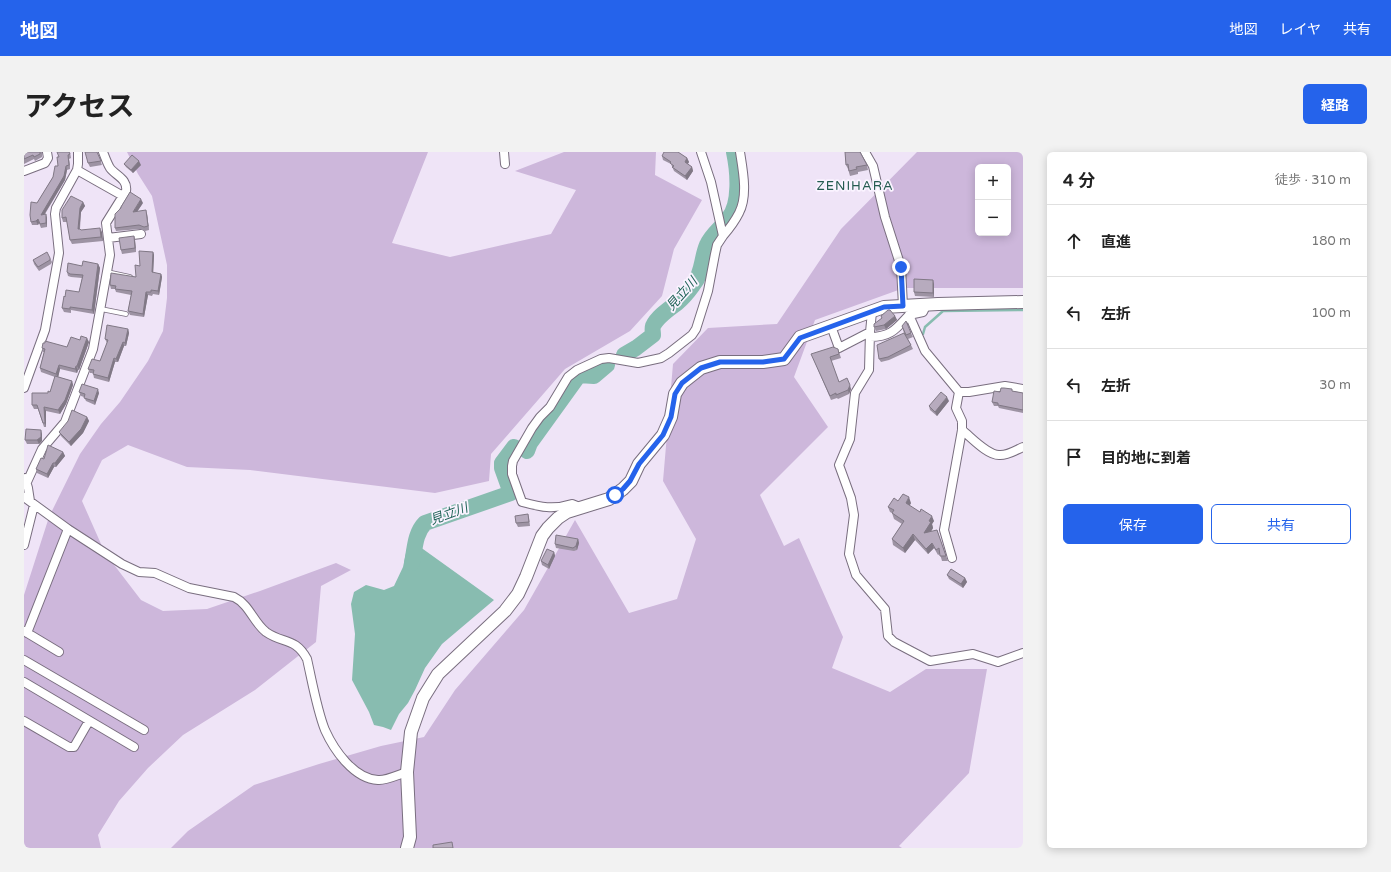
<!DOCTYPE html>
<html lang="ja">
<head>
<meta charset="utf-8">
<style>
  :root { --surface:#fff; --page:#f2f2f2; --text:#222; --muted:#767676; --line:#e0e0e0; --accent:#2563eb }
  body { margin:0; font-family:"Varela Round","Noto Sans JP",sans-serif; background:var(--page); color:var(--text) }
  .controls { position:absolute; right:12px; top:12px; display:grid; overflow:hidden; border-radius:6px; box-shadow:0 2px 10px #0003 }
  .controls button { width:36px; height:36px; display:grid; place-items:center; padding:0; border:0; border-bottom:1px solid var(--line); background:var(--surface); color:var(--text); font:20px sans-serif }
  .stop { position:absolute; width:12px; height:12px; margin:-9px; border:3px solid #2563eb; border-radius:50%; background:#fff }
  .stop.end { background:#2563eb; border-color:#fff; box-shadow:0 1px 4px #0008 }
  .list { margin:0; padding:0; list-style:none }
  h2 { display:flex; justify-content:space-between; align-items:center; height:52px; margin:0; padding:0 16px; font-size:17px }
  h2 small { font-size:13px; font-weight:400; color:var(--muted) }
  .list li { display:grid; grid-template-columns:26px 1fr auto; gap:12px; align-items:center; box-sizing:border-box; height:72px; padding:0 16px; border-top:1px solid var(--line) }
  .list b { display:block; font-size:15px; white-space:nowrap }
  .list em { font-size:13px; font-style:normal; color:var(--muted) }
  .actions { display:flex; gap:8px; padding:12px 16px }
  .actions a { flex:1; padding:9px 0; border:1px solid var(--accent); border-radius:6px; text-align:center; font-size:14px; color:var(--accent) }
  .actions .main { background:var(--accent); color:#fff }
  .icon { flex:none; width:22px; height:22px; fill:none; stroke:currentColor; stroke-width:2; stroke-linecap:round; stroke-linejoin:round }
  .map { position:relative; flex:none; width:999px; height:696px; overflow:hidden; border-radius:6px }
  header { display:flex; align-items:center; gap:24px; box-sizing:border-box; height:56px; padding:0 20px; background:var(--accent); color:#fff }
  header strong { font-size:19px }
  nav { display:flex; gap:22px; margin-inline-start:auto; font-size:14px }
  .intro { display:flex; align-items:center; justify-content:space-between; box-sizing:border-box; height:96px; padding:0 24px }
  h1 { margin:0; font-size:28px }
  .button { padding:10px 18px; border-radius:6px; background:var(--accent); color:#fff; font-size:14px; font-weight:700 }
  main { display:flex; gap:24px; padding:0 24px }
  aside { flex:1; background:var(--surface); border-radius:6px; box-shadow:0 2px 10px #0003 }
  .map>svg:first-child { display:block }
</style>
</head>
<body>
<header>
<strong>地図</strong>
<nav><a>地図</a><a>レイヤ</a><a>共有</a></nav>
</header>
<div class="intro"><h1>アクセス</h1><a class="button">経路</a></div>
<main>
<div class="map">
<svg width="999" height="696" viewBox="0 0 999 696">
  <rect width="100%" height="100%" fill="#efe4f7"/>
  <!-- green -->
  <path fill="#cdb7db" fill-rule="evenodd" d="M103,0H404L368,91L426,105L527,82L552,38L491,19L540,0H632L631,23L678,48L650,97L638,144L606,179L541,217L467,302L465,329L411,341L226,318L163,315L104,293L78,308L58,349L81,401L117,448L139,459L183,457L236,439L312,411L327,418L297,434L292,490L231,538L159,583L124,616L95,649L74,683L77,696H0V443L25,365L56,302L77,272L96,250L124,209L139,179L143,146V113L128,44L114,22Z
    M893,0H999V136H880L791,168L770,225L804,275L736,343L760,394L775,386L819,485L808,516L866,540L902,517H963L945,621L875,694L878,696H147L164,679L230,633L295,612L357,594L400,585L431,538L500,458L551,368L605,461L653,447L672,387L639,329L649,212L684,176L753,172L817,77ZM954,15H984V81H954Z"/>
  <!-- water -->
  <path fill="#88bcb0" d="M385,387L470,448L418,492L401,516L391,538L384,551L375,562L367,578L359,575L350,573L345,560L328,528L331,482L327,452L330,440L342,433L360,438L370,434L379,415Z"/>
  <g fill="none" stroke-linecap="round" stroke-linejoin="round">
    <!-- stream -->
    <path stroke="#88bcb0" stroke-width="2.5" d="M899,182L901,175L919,159L999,158"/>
    <!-- river -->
    <path stroke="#88bcb0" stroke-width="16" d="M600,203L612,196L629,183C629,180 628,177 629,174C633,165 645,157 653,151C659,146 664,140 669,133C679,121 677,107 683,93C687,83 697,76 704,67C717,52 714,19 710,0
      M503,299L506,291L555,223L570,224L583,213
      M388,411C391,396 391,381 401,371L487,341L478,316V311L490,295"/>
    <!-- lane casing -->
    <g stroke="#796e7f" stroke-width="5.5">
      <path id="lane" d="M83,120L106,125
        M77,157L102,162"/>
    </g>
    <!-- street casing -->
    <g stroke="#796e7f" stroke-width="10">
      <path id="street" d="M480,0L481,12
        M841,0L849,14L861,65L877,115L879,154
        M53,18L99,44
        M0,19L21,11L24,6L23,0
        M699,84C705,77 711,69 715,61C724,44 719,19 716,0
        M84,86L117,82
        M903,152L899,160L885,163L901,199L935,240L932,256L938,269V278L920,378L928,406
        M807,174L815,196L846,180L845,218L831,241L826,287L815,313L827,346L830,363L825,402L832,423L861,457L864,484L870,490L906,509L949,502L974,510L999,501
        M846,180L848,160
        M846,185C867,185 872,177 885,163
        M0,236L21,178L35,101L31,62L32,56L53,18L54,12V0
        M935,240H945L981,234L999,237
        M938,278C947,285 963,303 975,303C983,304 992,298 999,295
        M1,326L4,336L6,349
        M3,330L18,297L41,270L69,197L86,103L82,71L102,39C104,27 92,24 86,16C83,11 81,5 79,0
        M0,345L44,377L98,412L115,420L131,421L165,436L210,445C226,453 229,470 242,480C259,492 271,485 283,507C288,529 293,558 301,578C310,598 330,627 354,628C361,629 376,622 383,620
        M558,356L548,352C529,358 517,355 498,350L488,322V314L489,309L508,276L516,265L526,255L544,225L553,218L577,207L585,206L614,211L637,206L645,201L668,183L672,177L684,139L691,102L693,93L699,84L687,30L677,0
        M0,393L10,353
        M0,479L35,500
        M3,481L44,377
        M0,508L120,578
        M0,530L110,595
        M0,569L45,595H50L65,569"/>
    </g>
    <!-- secondary casing -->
    <g stroke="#796e7f" stroke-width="14">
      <path id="secondary" d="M383,696L386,685L383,620L387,580L399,546L414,522L481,459L494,442L502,425L518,384L524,376L534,366L543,360L585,347L599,337L607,329L615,312L639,283L647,265L651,242L658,231L677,216L696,210H739L760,207L776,185L860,155L914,152L999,150"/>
    </g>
    <!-- lane -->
    <use href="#lane" stroke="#fff" stroke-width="4"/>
    <!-- street -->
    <use href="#street" stroke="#fff" stroke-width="8"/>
    <!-- secondary -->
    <use href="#secondary" stroke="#fff" stroke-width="12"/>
  </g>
  <!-- wall -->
  <path fill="#9d93a3" d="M0,0H18V5L11,9L10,7L0,12Z
    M46,0L47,6L45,7L46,17L43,18L41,28L21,62L23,66V75L17,76L15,71L14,73H8L7,70L13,51L29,25L34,14L35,5Z
    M73,0L78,13L66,15L64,11Z
    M821,0L843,13L844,18L834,20V22L826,24L824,17L822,13Z
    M655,1L663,6L665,10L664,12L668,15L669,19L663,28L650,19L647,12L639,8L638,4Z
    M100,12L117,13L109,21L102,15Z
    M59,50L61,54L57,60L56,77L57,78L78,80L79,89L48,92L46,88L43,70H39L38,66Z
    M119,51L113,60L123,62L125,78L121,79L116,77L92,79L91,76Z
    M110,84L111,88L112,100L98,102L97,98Z
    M129,100L130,103L129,121L137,122L138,125L135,143L129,142L128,144L124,143L120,165L106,163L104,159L107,143L92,140L91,137H87L86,133L112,125L116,114Z
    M26,106L28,110L27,112L15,119L10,112L9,108Z
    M74,112L76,116L70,162L47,158V161L40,160L38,156L41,145L55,140L58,126L47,125L44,124L43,120L58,114Z
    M910,132V145L891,144L890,140Z
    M857,164H871L873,168L862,177L852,179L850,175L858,166Z
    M878,174L887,181L889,185L884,187L889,197L865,208L857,210L855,207L880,181Z
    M104,177L105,181L102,194H100L94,210H91L85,230L70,226L69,221H66L64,217L76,209L83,191L81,187Z
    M56,188L65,190L55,218H54L53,221L36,217L34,225L48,229L49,233L42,252L36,262L22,259V275H20L14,257H10L8,253L26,240L31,225L17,220L16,216L20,200H19L18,196L43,195Z
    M814,197L817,206L807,209L815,230L827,237L825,242L814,247L813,246L807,248L789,206Z
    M989,239L999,241V261L975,256L974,254H970L968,250L976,240Z
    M55,240L75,241L71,253L62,249L60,245L57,244Z
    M925,249L913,264L906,258L905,254Z
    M63,265L65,269L59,281L47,294L37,284L35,280Z
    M18,282V289L15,292H3L1,288Z
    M39,300L41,304L32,315H30L24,326L13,321L12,317L20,307Z
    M874,349L887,351L885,354L910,369L908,372L909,376L907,380L913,378L924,409H918L916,402L914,403L910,396L904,402L891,388L881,401L869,393L868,387L878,372L870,367L868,361L866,360L864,355Z
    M504,362L505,366L506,374L494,375L492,371Z
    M554,387L555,391L553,398L550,399L532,396L531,392Z
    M530,400L531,404L525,417L518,413L517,409Z
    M923,423L941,426L943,430L939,436L925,427Z"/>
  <!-- shaded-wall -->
  <path fill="#807885" d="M44,3L45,7L46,17L45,13Z
    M663,6L665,10L662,14L661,10Z
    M115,9L117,13L109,21L107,18Z
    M42,14L43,18L41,28L18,66L17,63Z
    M668,15L669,19L663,28L661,24Z
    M117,47L119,51L110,64L109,60Z
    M59,50L61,54L57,60L55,81L54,77L56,56Z
    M122,58L123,62L125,78L124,74Z
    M22,62L23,66V75L22,71Z
    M14,67L15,71L14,73L12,69Z
    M76,76L78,80L79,89L77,85Z
    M110,84L111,88L112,100L111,96Z
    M129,100L130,103L129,124L128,120Z
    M74,112L76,116L70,162L68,158Z
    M137,122L138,125L135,143L134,139Z
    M909,128L910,132V145L909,141Z
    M122,140L124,143L120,165L119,162Z
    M871,164L873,168L862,177L860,173Z
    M104,177L105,181L102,194L101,191Z
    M63,186L65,190L55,218L53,214Z
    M99,190L100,194L94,210L92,207Z
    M90,206L91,210L85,230L84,226Z
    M35,213L36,217L34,226L32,222Z
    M52,214L54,218L53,221L51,217Z
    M48,229L49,233L42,252L36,262L34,258Z
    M826,233L827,237L825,242L824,238Z
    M74,237L75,241L71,253L70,249Z
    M923,245L925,249L913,264L911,260Z
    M20,255L22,259V275L21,271Z
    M63,265L65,269L59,281L47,294L45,290Z
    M17,278L18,282V289L15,292L13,288Z
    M39,300L41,304L32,315L31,311Z
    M29,311L30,315L24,326L23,322Z
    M885,345L887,351L884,357L882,351Z
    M908,364L910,369L908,372L909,376L902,387L900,381L905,369Z
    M889,382L891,388L881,401L879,396Z
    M554,387L555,391L553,398L552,394Z
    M908,391L910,396L904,402L902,397Z
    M530,400L531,404L525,417L524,413Z
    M941,426L943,430L939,436L937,432Z"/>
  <!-- building -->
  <path fill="#b7abbe" stroke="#807885" d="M0,0H16V2L10,5L9,3L0,7Z
    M33,0H45L46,2L44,3L45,13L42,14L40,24L17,63L22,62V71L16,72L14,67L12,69L7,70L6,63L7,50L13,51L29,25L31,14H34L33,5H35Z
    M61,0H73L77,9L64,11Z
    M640,0H654L663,6L661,10L668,15L661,24L648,15L650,14L646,11L647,10L638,4Z
    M821,0H836L843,13L832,15L833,17L825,19L824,12L822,13Z
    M108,3L115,9L107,18L100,12Z
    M106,40L117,47L109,60L122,58L124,74L120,75L115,73L91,76V62L97,56V55Z
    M47,44L59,50L56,56L54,77H56L57,78L76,76L77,85L46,88L42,65L38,66V58Z
    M110,84L111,96L97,98L95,86Z
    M115,99L129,100L128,120L137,122L134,139L127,138V140H122L119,162L104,159L108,139L91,137L92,134L86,133L87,121L112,125L111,113L116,114Z
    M23,100L26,106V108L14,115L9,108Z
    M59,109L74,112L68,158L46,155V157L38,156L40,144L41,145L42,138L55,140L59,123L46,122L43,120L44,111L58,114Z
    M890,127L909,128V141L890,140Z
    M864,158H866L871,164L860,173L850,175V172L858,166L857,164Z
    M882,169L887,181L882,183L878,174Z
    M83,173L104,177L101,191L99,190L92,207L90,206L84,226L69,222L70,218L64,217L68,207L76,209L84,188L81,187Z
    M880,181L887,193L864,205L855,207L853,193Z
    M57,184L63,186L53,214H52L51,217L35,213L32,222L16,216L21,197L18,196L19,191H21V189L43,195L47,185L56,188Z
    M809,195L814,197L815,202L806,205L815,230L823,226L826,233L824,238L812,243V241L806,244L787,202Z
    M31,224L48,229L41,248L34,258L20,255L21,271H19L13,253H8V241H24V239L26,240Z
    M58,232L74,237L70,249L60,246L61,242L55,240Z
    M977,236H980L988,237V239L999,241V258L974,253V251L968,250L970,239L976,240Z
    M917,240L923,245L911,260L905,254Z
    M48,258L63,265L57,277L45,290L35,280L44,269Z
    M2,277L17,278V285L13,288H1Z
    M24,293L39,300L31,311H29L23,322L12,317L17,306L20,307Z
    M879,342L885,345L882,351L896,360L897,357L908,364L905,369L907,370L900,381L913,378L922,404H916L915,396L912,398L908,391L902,397L889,382L879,396L868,387L880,369L868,361L870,358L864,355L870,346L874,349Z
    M504,362L505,370L492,371L491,364Z
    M532,383L554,387L552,394L549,396L531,392Z
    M523,397L530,400L524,413L517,409Z
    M927,417L941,426L937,432L923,423Z
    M428,690L429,696H409V693Z"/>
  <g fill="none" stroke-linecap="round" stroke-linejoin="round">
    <!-- route -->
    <path stroke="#2563eb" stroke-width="5" d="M591,343L599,337L606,329L615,312L639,283L647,265L651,242L658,231L677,216L696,210H739L760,207L776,186L860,155L879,154L877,115"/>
  </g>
  <g text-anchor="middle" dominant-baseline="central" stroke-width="3.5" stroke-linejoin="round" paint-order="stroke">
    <!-- neighbourhood labels -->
    <g font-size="13" letter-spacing="1" fill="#245b50" stroke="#faf3ff">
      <text x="831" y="34">ZENIHARA</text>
    </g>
    <!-- water labels -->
    <g font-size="13" font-style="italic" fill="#1e6256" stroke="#faf3ff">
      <text transform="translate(658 142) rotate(-48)">見立川</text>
      <text transform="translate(425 362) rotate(-20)">見立川</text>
    </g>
  </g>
</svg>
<div class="controls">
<button>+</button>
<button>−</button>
</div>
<div class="stop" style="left:591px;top:343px"></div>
<div class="stop end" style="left:877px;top:115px"></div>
</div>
<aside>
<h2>4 分<small>徒歩 · 310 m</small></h2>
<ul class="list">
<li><svg class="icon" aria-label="ahead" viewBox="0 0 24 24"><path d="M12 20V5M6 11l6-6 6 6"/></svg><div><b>直進</b></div><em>180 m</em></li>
<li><svg class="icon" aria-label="left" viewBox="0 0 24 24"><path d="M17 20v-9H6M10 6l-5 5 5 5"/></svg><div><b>左折</b></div><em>100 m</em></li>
<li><svg class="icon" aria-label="left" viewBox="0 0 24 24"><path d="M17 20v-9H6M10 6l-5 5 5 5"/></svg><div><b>左折</b></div><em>30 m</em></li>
<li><svg class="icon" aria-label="arrive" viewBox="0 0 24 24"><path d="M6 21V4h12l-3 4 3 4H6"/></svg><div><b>目的地に到着</b></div></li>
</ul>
<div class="actions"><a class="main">保存</a><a>共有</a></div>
</aside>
</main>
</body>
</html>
